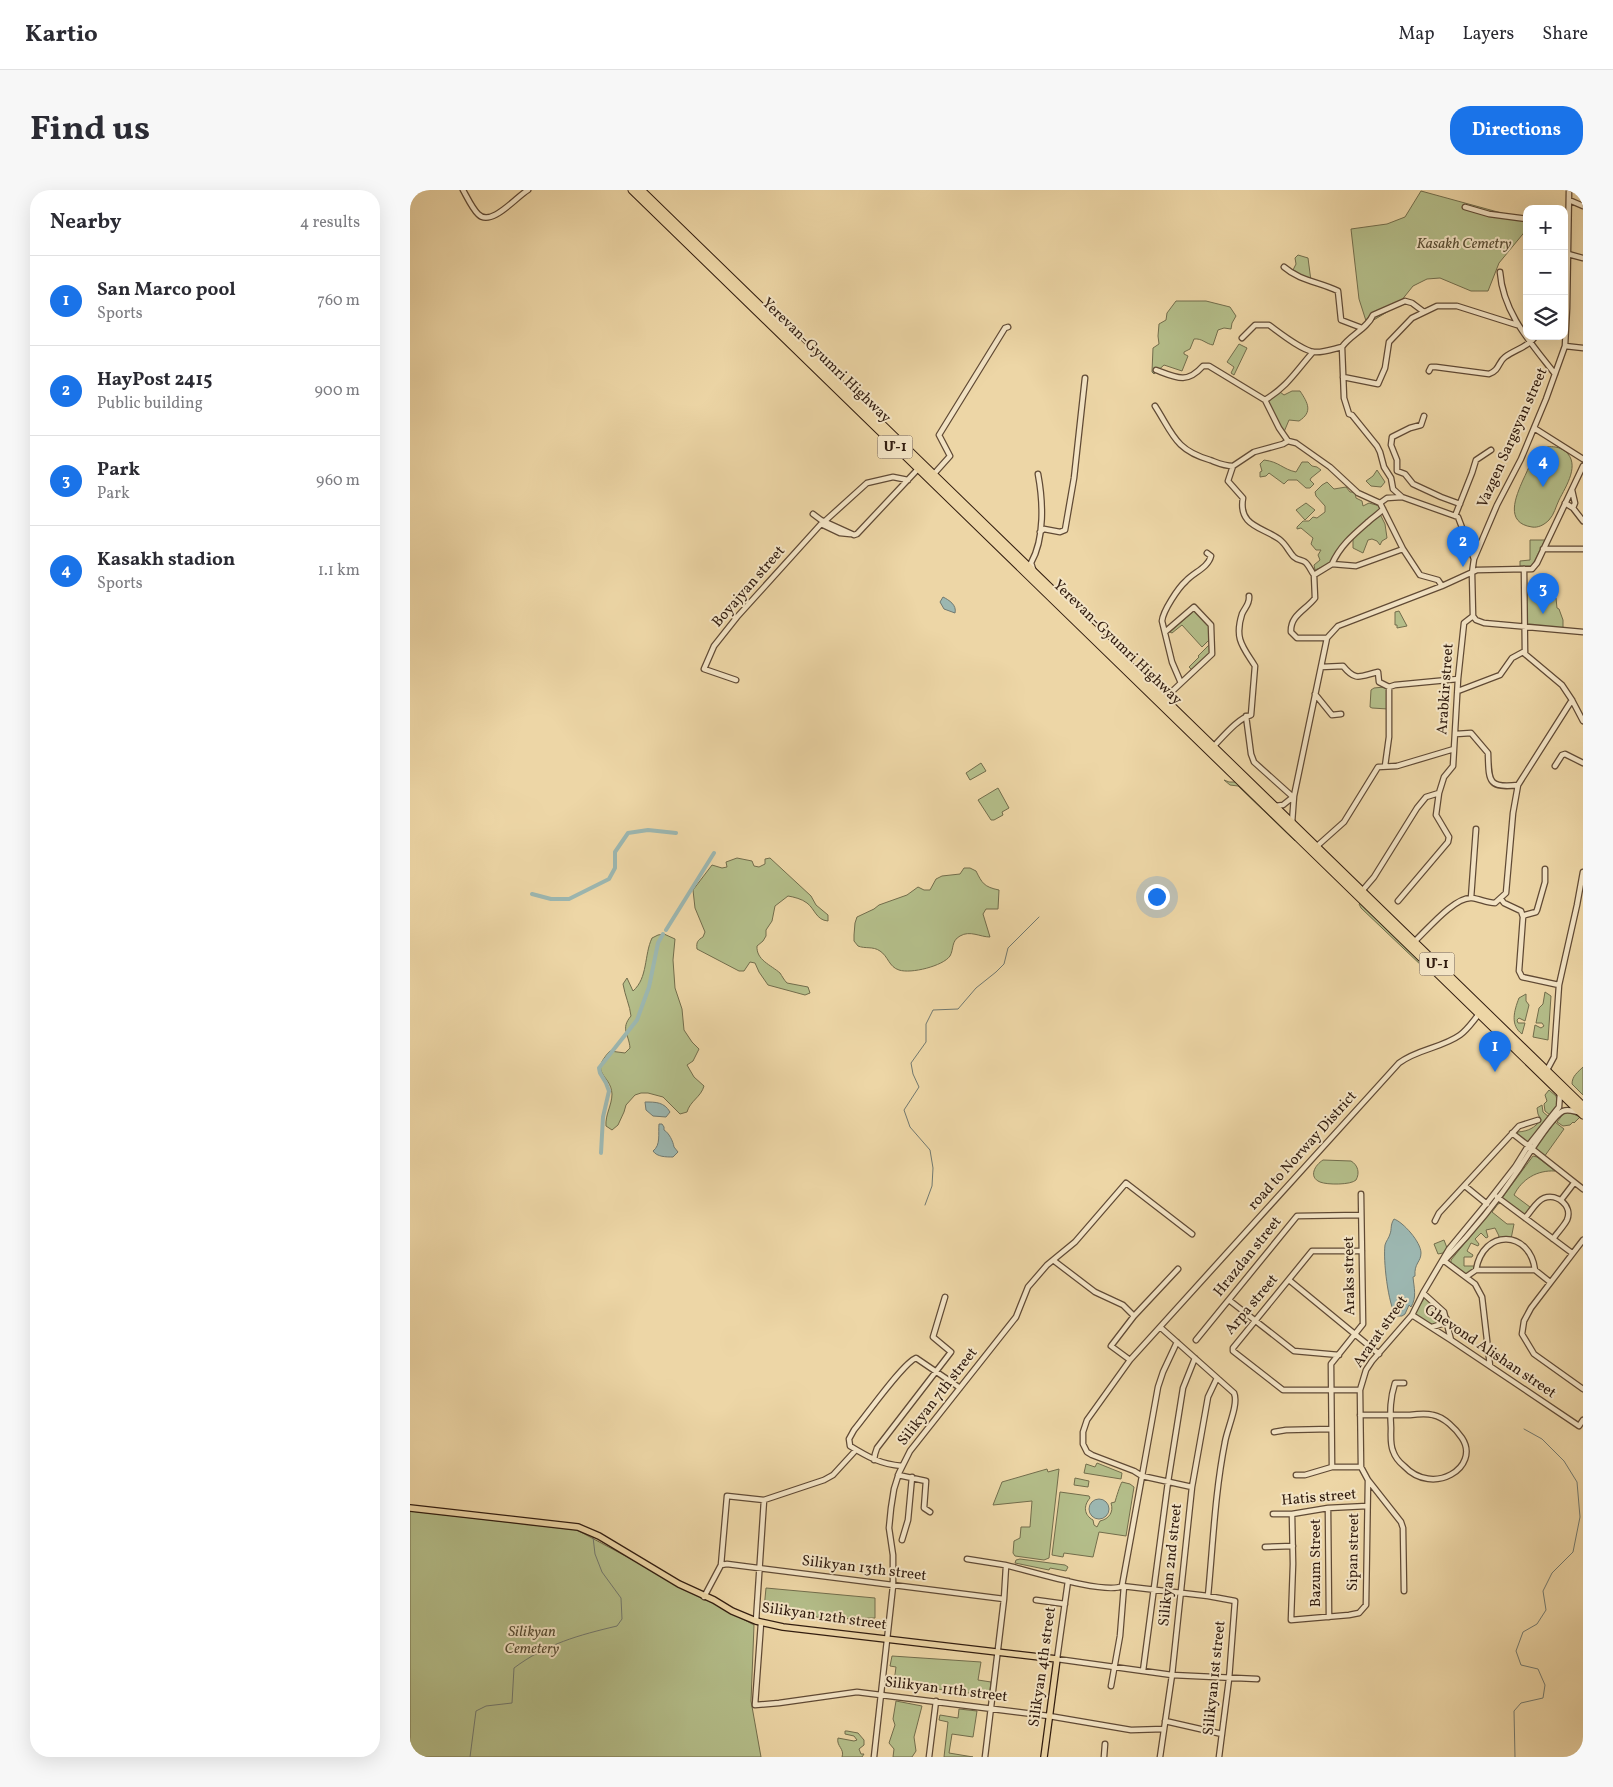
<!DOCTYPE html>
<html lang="en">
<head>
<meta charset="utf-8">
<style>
  :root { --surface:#fff; --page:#f7f7f7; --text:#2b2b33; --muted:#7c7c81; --line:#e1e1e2; --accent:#1a73e8 }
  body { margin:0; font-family:Vollkorn,"Noto Serif Armenian",serif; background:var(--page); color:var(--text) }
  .controls { position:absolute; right:15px; top:15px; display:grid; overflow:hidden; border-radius:10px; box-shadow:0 5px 20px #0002 }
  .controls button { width:45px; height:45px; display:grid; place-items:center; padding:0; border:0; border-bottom:1px solid var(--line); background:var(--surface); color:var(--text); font:25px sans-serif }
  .you { position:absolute; left:746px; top:706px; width:18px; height:18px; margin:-12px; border:4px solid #fff; border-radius:50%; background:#1a73e8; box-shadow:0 0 0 8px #1a73e833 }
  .badge { display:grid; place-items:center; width:32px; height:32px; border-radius:50%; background:var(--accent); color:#fff; font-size:16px; font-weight:700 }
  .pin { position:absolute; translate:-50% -41px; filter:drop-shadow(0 1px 2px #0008) }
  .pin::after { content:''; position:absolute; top:26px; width:18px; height:15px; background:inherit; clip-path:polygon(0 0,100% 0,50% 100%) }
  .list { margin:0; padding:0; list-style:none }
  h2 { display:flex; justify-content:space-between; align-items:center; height:65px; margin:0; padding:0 20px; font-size:21px }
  h2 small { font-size:16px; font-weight:400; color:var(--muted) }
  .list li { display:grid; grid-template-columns:32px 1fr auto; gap:15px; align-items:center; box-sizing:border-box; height:90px; padding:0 20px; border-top:1px solid var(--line) }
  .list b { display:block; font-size:19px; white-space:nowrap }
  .list p { margin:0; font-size:16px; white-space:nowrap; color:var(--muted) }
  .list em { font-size:16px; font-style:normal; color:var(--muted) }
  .icon { flex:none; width:28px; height:28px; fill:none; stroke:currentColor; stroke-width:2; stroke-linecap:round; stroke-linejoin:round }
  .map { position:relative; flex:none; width:1173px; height:1567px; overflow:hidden; border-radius:20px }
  header { display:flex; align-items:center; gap:30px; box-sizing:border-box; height:70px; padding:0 25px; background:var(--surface); border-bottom:1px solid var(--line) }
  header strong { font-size:24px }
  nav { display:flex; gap:28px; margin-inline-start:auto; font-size:18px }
  .intro { display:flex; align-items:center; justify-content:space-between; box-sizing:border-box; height:120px; padding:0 30px }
  h1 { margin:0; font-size:35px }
  .button { padding:12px 22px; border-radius:20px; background:var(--accent); color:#fff; font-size:18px; font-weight:700 }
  main { display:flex; gap:30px; padding:0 30px }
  aside { flex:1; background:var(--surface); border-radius:20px; box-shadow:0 5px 20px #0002 }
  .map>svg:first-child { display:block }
</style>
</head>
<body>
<header>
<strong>Kartio</strong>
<nav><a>Map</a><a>Layers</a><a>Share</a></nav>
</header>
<div class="intro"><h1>Find us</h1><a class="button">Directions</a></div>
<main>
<aside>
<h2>Nearby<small>4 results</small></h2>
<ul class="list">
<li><span class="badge">1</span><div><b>San Marco pool</b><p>Sports</p></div><em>760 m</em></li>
<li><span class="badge">2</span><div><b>HayPost 2415</b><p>Public building</p></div><em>900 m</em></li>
<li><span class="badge">3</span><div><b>Park</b><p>Park</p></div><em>960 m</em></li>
<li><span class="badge">4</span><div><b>Kasakh stadion</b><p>Sports</p></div><em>1.1 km</em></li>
</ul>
</aside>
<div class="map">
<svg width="1173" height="1567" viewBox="0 0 1173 1567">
  <rect width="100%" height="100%" fill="#edd6a6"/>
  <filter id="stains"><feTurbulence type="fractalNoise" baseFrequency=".004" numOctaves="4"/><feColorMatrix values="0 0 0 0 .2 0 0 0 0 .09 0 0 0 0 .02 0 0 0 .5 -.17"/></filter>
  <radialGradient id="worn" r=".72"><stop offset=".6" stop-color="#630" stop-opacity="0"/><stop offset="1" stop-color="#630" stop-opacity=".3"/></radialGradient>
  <!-- green -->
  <path fill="#b4be8a" stroke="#726d4c" d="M1011,1L1117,30V39L1089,73L1078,101H1061L1030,88L1017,89L1003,96L987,116L957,134L949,109L941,39L977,34L995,27Z
    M888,65L898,68L901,91L887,84V82L883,80L886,74L885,68Z
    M766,111H796L820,117L826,126L822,133L821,139L814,138L808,140L803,155C796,154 792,148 784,149L780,159L774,162V164L778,166L772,181L754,175L744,184L742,182L743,158L749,154L748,146L749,134L756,130L757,123Z
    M829,154L837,158L824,185L821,183L824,177L817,172Z
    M882,201H890C898,213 903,222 889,231L879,230L874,242L867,233L858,211L870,202L874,205Z
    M1137,257C1143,256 1149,257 1155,261C1171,274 1156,296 1149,310C1146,316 1144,325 1139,330C1134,335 1128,338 1122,337C1094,333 1106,306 1113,290C1119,278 1123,263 1137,257Z
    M854,270C870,272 872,279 886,282L892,272H898L902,276L907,277L911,280L901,288L900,290L904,294L900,298H896L887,290H878L874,294L859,283L856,286L850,287V282L852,281L850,274Z
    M967,280L975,292L971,297L961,296L956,291L963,286Z
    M917,292L924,299L936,297L940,302H945L946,308L952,311L953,316L959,313L970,316V324L975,334L977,348L972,351L970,355L967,351L962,349L958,350L953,363L943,358V348L926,363L919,374L905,380L904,375L910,370L908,365L911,360H906L901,354L903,348L891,338L887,339V337L893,331H899L903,327L907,328L915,322V316L906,306L905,302L912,295Z
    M896,313L905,320L895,330L886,320Z
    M1120,350H1135L1122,376H1110V371L1120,370Z
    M1116,402H1131V408H1146L1147,418L1149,419L1153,430V438L1115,437Z
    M785,420L800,438L801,448L792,457L772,435L762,443L760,442Z
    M989,421L997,436L987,438V435H985V422Z
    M800,454V463L782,480L779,477L789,467L788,466Z
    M974,497L978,501V519L962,518L960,517L961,500L964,498Z
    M571,573L576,581L560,590L556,583Z
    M814,590L819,592H829L885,651L828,596L820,595Z
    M588,598L599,618L592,622L593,625L584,630H581L568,610Z
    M327,668L342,671L344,676L349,677L355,674V669L360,668L401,706L406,715L418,725V731C406,730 405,719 397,713C392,709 384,707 378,706L365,716L362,731L356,740V746L353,751L347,756C346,770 361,775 370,783C372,786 374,790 377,793L398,797L400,803L395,805L358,795L349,782L345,773L340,772L334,781H329L287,759C286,752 288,750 293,747L295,742L285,718L283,700L302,675L312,678L317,677L316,672Z
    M554,678H560L566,681C572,693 574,697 589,700L588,719H576L573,724L580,747C570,747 560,740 550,746C541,751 544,759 540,766C533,776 501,784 489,780C479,777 478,766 470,761C463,756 455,759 448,756L444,751V745L445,733L447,727L464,719L469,715L497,705L508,697L514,700H520L526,689L532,686L550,684Z
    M951,712L1018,779L1014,778L951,718L949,714Z
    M254,744L265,749L263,770L265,798L272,819L274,840L282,852L289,859L283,871L277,875L284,887L294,896C291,907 280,911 277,922L270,924L253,907L238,903H231L225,905L216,915L214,922L208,935L202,940L196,936C195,925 202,915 202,904C201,884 178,884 200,861L215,863L220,858C219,844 210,839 221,826C220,816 215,806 213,794L217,788L223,801C238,788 234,765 242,748L248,745Z
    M1135,802L1141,806L1138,850L1123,847L1125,835L1131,838L1134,836L1132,833H1126L1129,818L1133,814Z
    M1116,804V811L1119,815L1115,831L1109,828L1107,830L1108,833H1115L1112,844C1100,835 1104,821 1109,808Z
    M1173,877V905L1162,894C1162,886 1168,882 1173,877Z
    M1139,900L1146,906L1148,914L1140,925L1135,921L1134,914L1137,911L1135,905Z
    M1132,915L1133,922L1139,927L1119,951L1115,952L1106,944L1108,942C1119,941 1124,938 1131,930L1128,924L1127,918Z
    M1159,922L1170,927L1164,933L1163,932L1160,935L1153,936L1147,932L1154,923Z
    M1145,932L1154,939L1134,967L1124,959Z
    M1123,966L1127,967L1145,981C1127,980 1112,989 1104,1005L1120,1017L1114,1026L1092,1008Z
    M913,970L941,971C948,975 950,983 946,990C941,995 917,995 910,992C898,987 905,975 913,970Z
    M1088,1012L1091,1013L1088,1014L1082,1022L1097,1034H1104L1101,1049H1088L1089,1046L1085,1038L1076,1040L1078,1047L1076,1048L1071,1043L1065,1049L1069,1054L1068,1056L1061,1053L1057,1061L1063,1065L1062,1067H1054V1076H1065V1080L1056,1085L1041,1074V1070Z
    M1034,1050L1037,1058L1033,1063L1028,1064L1024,1054Z
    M1015,1107L1033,1123V1129L1032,1132L1022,1135L1006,1126L1005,1123Z
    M687,1273L712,1283L711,1289L674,1283L676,1274L685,1277Z
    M637,1279L638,1282L649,1279L639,1368L634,1370L605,1366L603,1363L604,1351L610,1348L611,1337H620L622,1311L583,1315L592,1292Z
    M665,1288L679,1291L678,1297L664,1295Z
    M712,1292L720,1294L724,1297L716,1346L689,1342L683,1367L654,1363L653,1367L642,1365L650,1302L679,1306L680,1308C673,1316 674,1325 683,1330L684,1335L687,1337L690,1331C699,1329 704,1322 701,1313L705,1312C706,1308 710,1295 712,1292Z
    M0,1321L167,1340L344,1435L341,1511L351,1567H0Z
    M610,1369L655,1375L658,1377L656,1381L640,1378L639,1380L605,1373L606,1370Z
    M356,1398L465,1408V1428L420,1429L354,1419Z
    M482,1466L571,1472L568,1490L581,1492L579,1507L543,1500L542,1496L535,1495L534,1500L484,1492L486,1477L480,1476Z
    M486,1511L512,1516L504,1547L506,1561L502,1567H483L484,1559L479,1553L485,1535L483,1529Z
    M549,1519L567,1521L563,1547L542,1544L539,1563L563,1567H534L538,1532L529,1530L530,1525L548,1528Z
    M437,1541L448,1543L454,1550V1555L449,1559L451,1564H454L452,1567H432C435,1559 426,1556 428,1548L444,1551L447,1550L444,1546L435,1544V1541Z"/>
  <!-- water -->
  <path fill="#9cb7b1" stroke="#717970" d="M533,407C539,410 547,415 545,423L534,419L530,412Z
    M235,912C246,912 254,912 260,922L256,927L243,926L236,920Z
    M249,934H252L254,937V940C259,943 263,951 264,957L268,962L263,967C256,967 247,967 243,961C251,955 248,944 249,934Z
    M984,1029C993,1032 1011,1052 1011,1063C1011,1072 1004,1073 1005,1086L1003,1087C1004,1098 1007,1107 1001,1117L999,1115L995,1124L992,1126H986C978,1114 973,1070 975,1055C976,1051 979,1048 980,1044C982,1039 980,1035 984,1029Z
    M679 1319a10 10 0 1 1 20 0a10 10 0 1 1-20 0Z"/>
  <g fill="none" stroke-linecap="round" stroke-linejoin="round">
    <!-- stream -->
    <path stroke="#717970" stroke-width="1" d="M515,1015L522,996L523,978L520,960L500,937L494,920L509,897L503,884L501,873L516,852V834L523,820L548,819L566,798L586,782L594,774L598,758L629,727
      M60,1567L66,1521L76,1516L102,1513L104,1478C136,1454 169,1445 207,1436L212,1429L211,1408L192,1382L185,1364L183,1347
      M1105,1567L1104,1521L1111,1513L1133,1508L1135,1495L1128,1479L1111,1475L1106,1461L1113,1442L1127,1434L1136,1420L1133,1401L1142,1383L1163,1362L1170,1327L1167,1292L1154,1271L1132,1249L1114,1239"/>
    <!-- canal -->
    <path stroke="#9cb7b1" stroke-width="4" d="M122,704L141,709H159L199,689L205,678V662L218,643L238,640L266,643
      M256,740L304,663
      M191,963L193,927L199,901L196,893L190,883L189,878L227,830L239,797L248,753L253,744"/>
    <!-- minor casing -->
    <g stroke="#604a35" stroke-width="7">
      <path id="minor" d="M53,0C57,7 62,18 68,24C81,38 107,6 118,0
        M1159,10L1173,16
        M1055,17L1079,24L1117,29
        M1158,64L1173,68
        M874,77C890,91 910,92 928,101L931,130L952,138
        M1090,82C1093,123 1121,153 1145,184
        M832,148L845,135H859C870,143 891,160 904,162C913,163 923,159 932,157C940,145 957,139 963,125L995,111L1002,113L1014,122
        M1155,156L1173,158
        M932,157L934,208L939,224L942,225L967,256L970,262L974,277L981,288L983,299L992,307
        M746,180C767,188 777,194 793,176H799L855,210
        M1019,181L1021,177H1026L1079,184C1090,180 1088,172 1095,167C1106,159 1118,157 1126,146
        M933,187L968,194L975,178L979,152L1002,128L1027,116H1047L1107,135
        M745,216C763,244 765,260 800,270C808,273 814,276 823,276
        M1014,226L1011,235L1000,238L982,247L981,255L987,270V281L995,284L1003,294L1031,307L1050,314
        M1124,238L1173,269
        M878,251L873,254L844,262L823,276L818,291L833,308C828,336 852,337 869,349C876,354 879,362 884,367C887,370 892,370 895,372C899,375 901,381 904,385
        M878,251L869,238L855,210C878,196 886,181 903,162
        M878,251L886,253L920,277L948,303L970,313
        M523,285L540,266L529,245L595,138L598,137
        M1162,300L1165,313L1163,318
        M970,313L977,308L992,307L1048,327L1064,369
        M970,313L993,359L1010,385L1028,390L1032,396
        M1155,313L1163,318L1173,331
        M403,324L411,330L444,345L447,344L508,279
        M1045,326L1062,283L1066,270L1081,260
        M415,331L457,293L483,287L498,290
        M630,342L634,339L650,342L655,340L664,288L675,188
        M1133,359H1173
        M922,374C930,356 943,345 958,332C963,327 969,324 973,319
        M623,379L621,373C635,348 633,311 628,284
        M1114,379L1115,464L1152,495L1162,510L1173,531
        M1063,426L1062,383L1064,369L1087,315L1111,269L1136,209L1155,156L1157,118L1159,0
        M1063,426L1066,430L1074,433L1173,442
        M755,442L784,417L801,435L802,464L771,493
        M917,448H887L881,442C880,425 896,420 905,408L904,385L922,374L946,376L993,359
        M911,477L933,476C946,492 950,486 968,482L969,492L979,497L985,495L1048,489
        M326,490L294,479L304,456L327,427L411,334L430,343L440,344
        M1048,501L1090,485L1102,468L1115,461
        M905,504L922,525L931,524
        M754,509L771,493L762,472L752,431C753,421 768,398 776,391C784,382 798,378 801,366L797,363
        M836,526L841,564L844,572L883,607
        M1046,544L1061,543L1078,563C1079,590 1077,599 1108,595
        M803,557C812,548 828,528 841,525L845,476C833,457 824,449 832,424C835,417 840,414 839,406
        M975,576L979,547V497
        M1145,576L1152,565L1155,564L1173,573
        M865,616L873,615L883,607
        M882,633L884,606L917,448L928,436L1032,396L1067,380L1122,379L1127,373L1173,276
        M906,657L934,632L968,577L987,576L1044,559L1048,489L1054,433L1063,426
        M1135,679V692L1127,720L1126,722L1115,725L1113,727L1109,781L1112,787L1149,795
        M952,701L964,687L1007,618L1016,607L1029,603L1034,587L1043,576L1044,559
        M1061,708L1066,639
        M1091,709L1094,713L1111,721L1113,727
        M988,711L1038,652L1039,647L1026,625L1029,603
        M1004,752C1017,740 1045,706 1062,708C1070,709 1077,713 1085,713L1096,703L1103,623L1108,595L1162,510
        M1137,880L1144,867L1149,795L1167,715L1173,682
        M1102,943L1173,999
        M1055,996L1077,1014
        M1087,1007L1162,1063
        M1151,1010L1164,993
        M1115,1028C1121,1022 1126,1011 1134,1008C1147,1003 1163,1016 1157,1030C1154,1036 1147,1043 1143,1049
        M1025,1031L1029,1023L1109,936L1128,930
        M1173,1050L1121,1118L1114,1131L1112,1144L1124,1164L1173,1199
        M1036,1069C1061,1043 1088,1010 1109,979C1117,967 1141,927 1153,921C1158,919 1163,921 1168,922
        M643,1070L685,1102L713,1115L724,1126
        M1033,1070L1065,1094L1072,1107L1080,1176
        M1066,1080C1073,1038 1120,1040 1125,1080
        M1056,1087L1066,1080H1125L1140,1092
        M879,1090L969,1164
        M1013,1103L1034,1122L1041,1150
        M819,1110L884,1161L929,1165
        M1002,1125L1041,1150L1169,1236L1173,1230
        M750,1137L824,1203C829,1214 817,1239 815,1252C805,1302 803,1354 798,1406
        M1022,1137L1032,1134L1036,1128
        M786,1150L887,1026L951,1025
        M767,1152L753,1182L748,1197L732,1286L782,1297
        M720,1170L701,1156L724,1126L768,1079
        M950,1200H873L823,1161V1158L902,1061H952
        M950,1225C967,1225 983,1225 1000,1225C1007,1224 1016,1223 1023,1225C1034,1227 1046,1239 1052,1248C1071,1277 1023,1307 994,1276C989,1272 985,1267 983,1261C980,1254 981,1245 981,1238C980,1220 980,1209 985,1193H994
        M864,1242L876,1240L921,1239
        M464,1270L465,1264L467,1258L541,1162L523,1147L535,1107
        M492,1276C470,1274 458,1267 440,1256L439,1249L444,1240C456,1226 493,1173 506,1168L550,1198
        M922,1277L921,1174L953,1134L951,1004
        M488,1285L516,1291L514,1318L520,1322
        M886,1285H895L922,1277H951
        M918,1318L919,1427
        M863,1324H882L918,1318L957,1316
        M882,1324L883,1374L881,1430L939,1425L949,1423L956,1415L958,1290
        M492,1350L498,1330L502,1287
        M855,1357L883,1356
        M557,1369C570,1371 582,1373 595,1375C617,1380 696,1405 712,1396L732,1286L724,1281L682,1265L677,1262L673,1254V1242L677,1230L720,1170L989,873C1007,859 1032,858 1050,845C1058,839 1063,831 1069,824
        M311,1375L317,1374L594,1409
        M658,1391L647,1469L762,1485L847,1489
        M712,1396L798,1406L825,1411L819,1489L809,1567
        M994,1401L993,1338L991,1332L958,1290L951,1277L950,1200L956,1180L962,1171L1002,1125L1013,1103L1039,1059L1077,1013L1105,977L1118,956L1149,917L1150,903
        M294,1407L311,1375L317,1306L354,1310L414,1290L423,1285L445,1261
        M626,1410L655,1414
        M346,1431L354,1310
        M351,1433L345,1515L369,1513L447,1502L639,1526L721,1540L754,1539
        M733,1481L758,1292L773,1198L785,1168
        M701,1496L710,1446L714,1396
        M755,1531L812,1544
        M464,1567L483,1396V1365L479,1338L481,1318L484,1299L489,1283L500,1261L606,1127L618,1097L637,1075L665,1052L716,993L782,1044
        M519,1567L526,1511
        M575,1567L594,1409L596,1376
        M694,1567L695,1554
        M750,1567L762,1485L782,1297L798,1207L807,1188"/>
    </g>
    <!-- major casing -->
    <g stroke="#311c0f" stroke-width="8">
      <path id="major" d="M0,1318L168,1337L189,1346L269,1394L304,1410L322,1421L346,1431L373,1437L647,1469L634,1567"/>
    </g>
    <!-- highway casing -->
    <g stroke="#311c0f" stroke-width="9">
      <path id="highway" d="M222,0L1173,925
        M231,0L1173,916"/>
    </g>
    <!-- minor -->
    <use href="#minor" stroke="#f3e4c5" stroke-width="4.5"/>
    <!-- major -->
    <use href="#major" stroke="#edd6a6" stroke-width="5.5"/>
    <!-- highway -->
    <use href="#highway" stroke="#edd6a6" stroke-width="7"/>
  </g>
  <g text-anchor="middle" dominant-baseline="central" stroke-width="4" stroke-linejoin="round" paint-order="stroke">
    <!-- shield labels -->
    <g fill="#f3e4c5" stroke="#6b5846" stroke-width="1">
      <rect x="467.5" y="245.5" width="35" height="23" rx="4"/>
      <rect x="1009.5" y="762.5" width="35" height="23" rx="4"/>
    </g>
    <g font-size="14" font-weight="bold" fill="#311c0f">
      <text x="485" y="257">Մ-1</text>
      <text x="1027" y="774">Մ-1</text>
    </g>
    <!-- park labels -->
    <g font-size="15" font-style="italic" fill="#584d34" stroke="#f3e4c5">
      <text x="1054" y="54">Kasakh Cemetry</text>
      <text x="122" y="1442">Silikyan<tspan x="122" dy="17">Cemetery</tspan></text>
    </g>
    <!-- street labels -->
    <g font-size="15" fill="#311c0f" stroke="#f3e4c5">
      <text transform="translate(416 171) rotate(44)">Yerevan-Gyumri Highway</text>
      <text transform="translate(1103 248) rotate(-66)">Vazgen Sargsyan street</text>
      <text transform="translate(339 397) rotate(-49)">Boyajyan street</text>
      <text transform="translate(707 453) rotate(44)">Yerevan-Gyumri Highway</text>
      <text transform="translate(1036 499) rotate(-86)">Arabkir street</text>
      <text transform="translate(893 961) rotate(-48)">road to Norway District</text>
      <text transform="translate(838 1067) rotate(-51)">Hrazdan street</text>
      <text transform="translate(940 1086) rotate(-91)">Araks street</text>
      <text transform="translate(842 1115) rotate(-50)">Arpa street</text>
      <text transform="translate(971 1142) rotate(-55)">Ararat street</text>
      <text transform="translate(1080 1162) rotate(34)">Ghevond Alishan street</text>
      <text transform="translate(528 1207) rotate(-52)">Silikyan 7th street</text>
      <text transform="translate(909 1308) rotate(-5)">Hatis street</text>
      <text transform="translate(944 1362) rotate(-89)">Sipan street</text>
      <text transform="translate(906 1373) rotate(-90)">Bazum Street</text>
      <text transform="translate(761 1375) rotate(-84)">Silikyan 2nd street</text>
      <text transform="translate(454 1379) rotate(7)">Silikyan 13th street</text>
      <text transform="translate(414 1427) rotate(8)">Silikyan 12th street</text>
      <text transform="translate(633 1477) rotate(-82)">Silikyan 4th street</text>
      <text transform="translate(805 1488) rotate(-84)">Silikyan 1st street</text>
      <text transform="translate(536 1500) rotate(7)">Silikyan 11th street</text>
    </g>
  </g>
  <rect width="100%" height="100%" filter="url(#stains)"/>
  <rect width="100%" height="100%" fill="url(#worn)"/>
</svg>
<div class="controls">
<button>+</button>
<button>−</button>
<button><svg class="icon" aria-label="layers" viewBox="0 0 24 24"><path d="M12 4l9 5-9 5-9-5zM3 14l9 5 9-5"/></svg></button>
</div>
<div class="you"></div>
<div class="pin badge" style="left:1085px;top:882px">1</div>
<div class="pin badge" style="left:1053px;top:377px">2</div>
<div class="pin badge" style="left:1133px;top:424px">3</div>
<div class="pin badge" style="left:1133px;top:297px">4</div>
</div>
</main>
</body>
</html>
